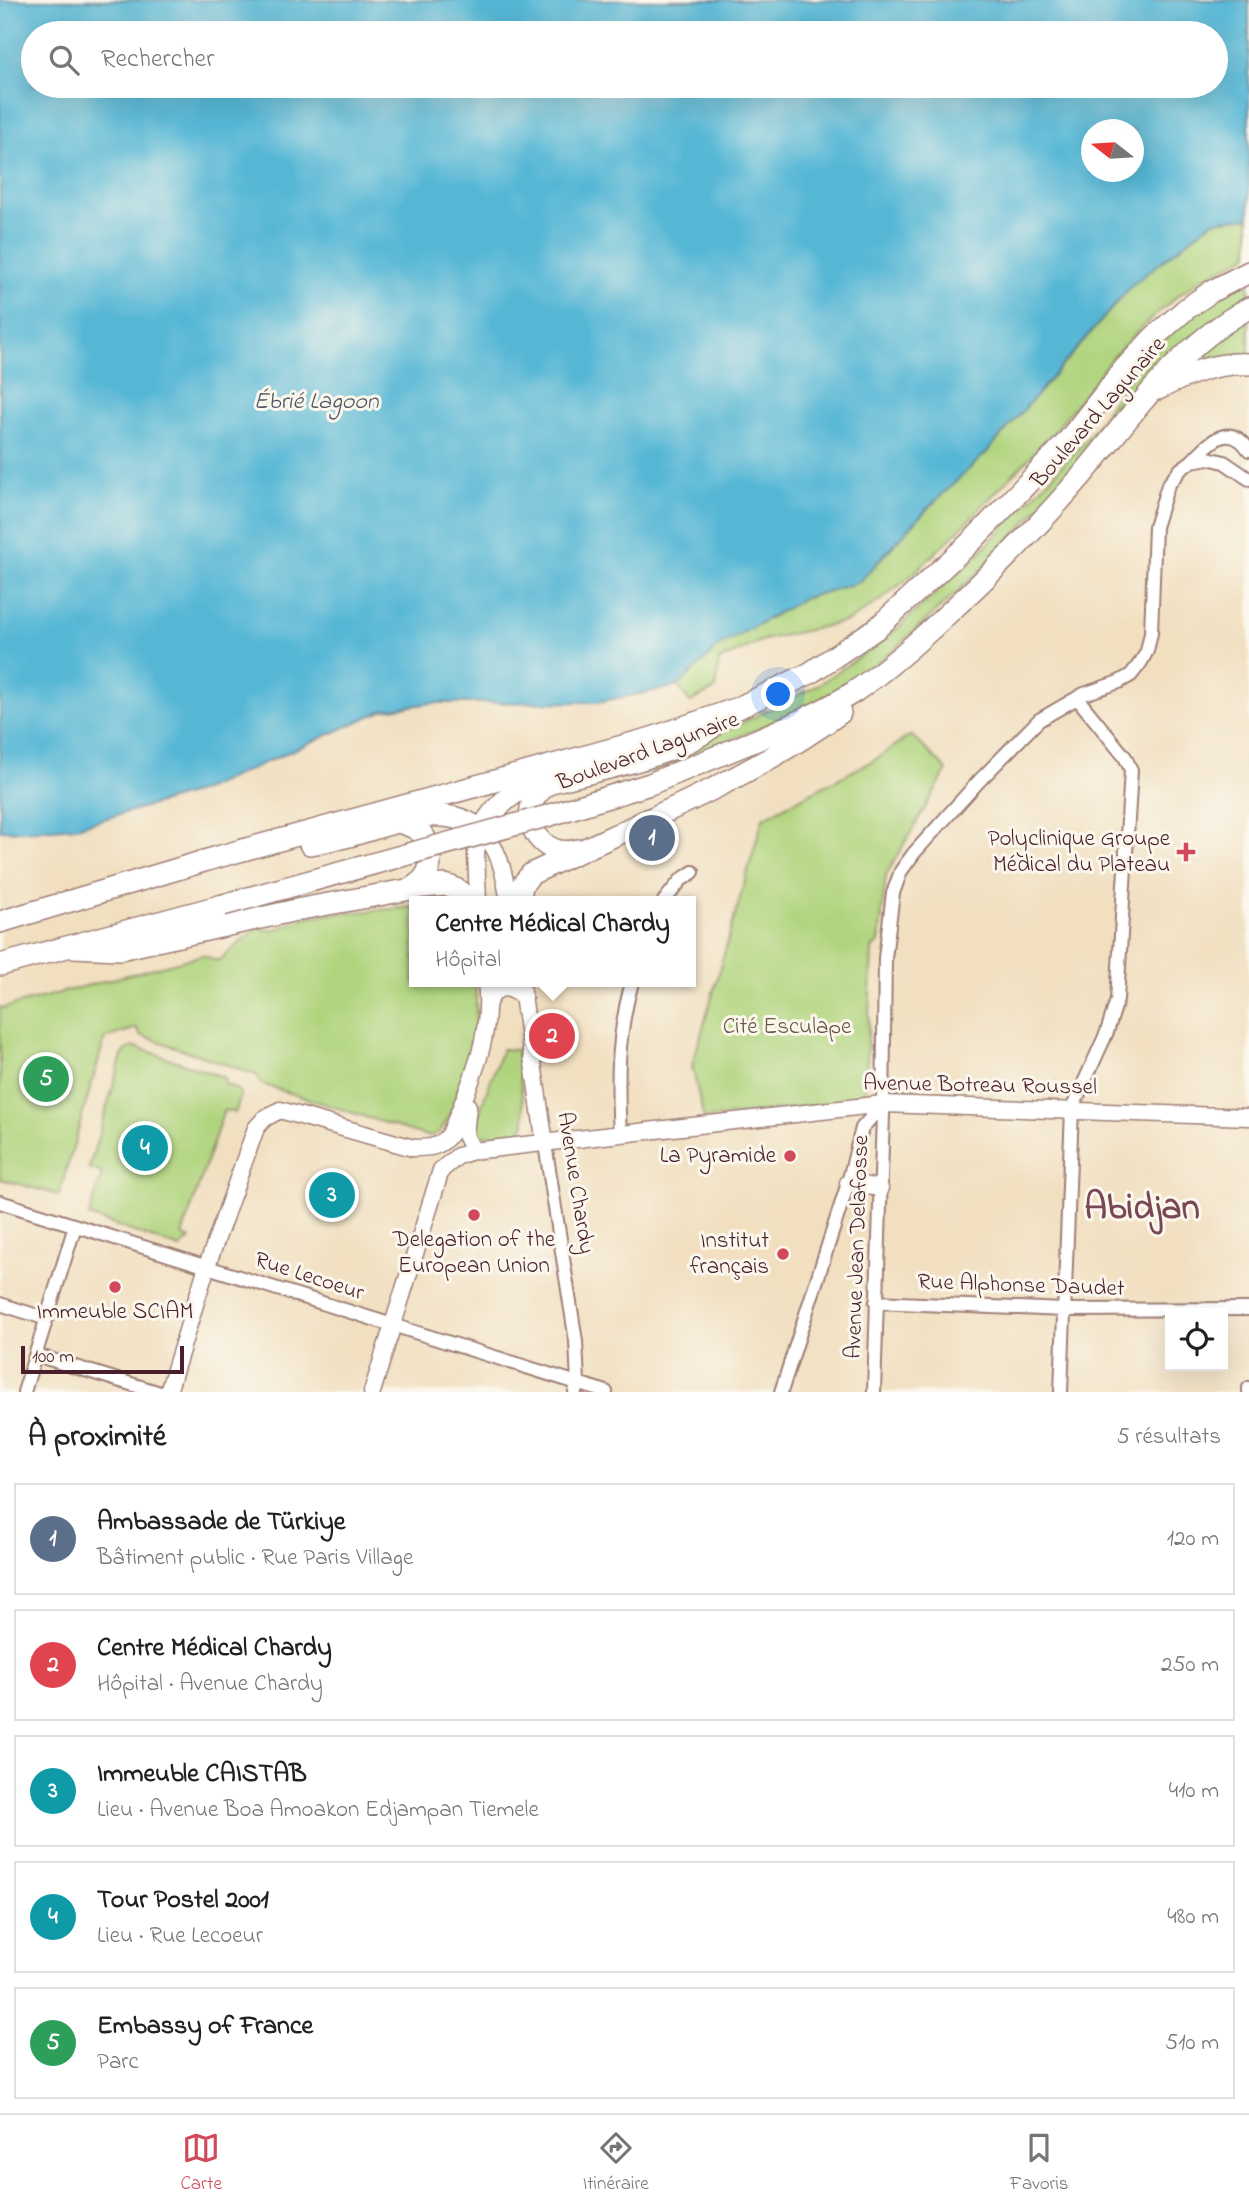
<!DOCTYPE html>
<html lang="fr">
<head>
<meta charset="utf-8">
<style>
  :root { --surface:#fff; --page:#f2f2f2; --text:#222; --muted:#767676; --line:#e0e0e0; --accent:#d1495b }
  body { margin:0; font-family:"Indie Flower",sans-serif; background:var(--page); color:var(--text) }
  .controls { position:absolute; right:21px; bottom:21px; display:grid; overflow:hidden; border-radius:0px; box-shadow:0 7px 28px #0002 }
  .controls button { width:63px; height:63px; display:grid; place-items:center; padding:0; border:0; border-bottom:2px solid var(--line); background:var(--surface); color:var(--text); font:35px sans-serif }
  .compass { position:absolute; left:1081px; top:119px; width:63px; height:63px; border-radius:50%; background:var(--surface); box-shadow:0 7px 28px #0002; rotate:287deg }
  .scale { position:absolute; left:21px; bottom:18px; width:163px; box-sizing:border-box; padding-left:7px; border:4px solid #4a1f2b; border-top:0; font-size:19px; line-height:24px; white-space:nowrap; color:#4a1f2b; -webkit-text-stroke:5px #fbf7ec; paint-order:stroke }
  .you { position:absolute; left:779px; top:695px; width:24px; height:24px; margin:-18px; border:5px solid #fff; border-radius:50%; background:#1a73e8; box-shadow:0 0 0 10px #1a73e833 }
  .badge { display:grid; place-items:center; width:46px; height:46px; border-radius:50%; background:var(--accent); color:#fff; font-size:23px; font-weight:700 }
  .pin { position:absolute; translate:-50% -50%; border:4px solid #fff; box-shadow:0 2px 7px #0006 }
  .popup { position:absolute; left:409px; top:896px; width:287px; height:91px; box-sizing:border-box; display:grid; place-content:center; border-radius:0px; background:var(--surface); filter:drop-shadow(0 2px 5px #0005); font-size:23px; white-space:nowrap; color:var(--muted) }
  .popup b { font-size:26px; color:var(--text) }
  .popup::after { content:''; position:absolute; left:50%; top:100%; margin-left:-14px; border:14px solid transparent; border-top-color:var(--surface) }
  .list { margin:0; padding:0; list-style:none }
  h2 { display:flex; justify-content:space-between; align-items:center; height:91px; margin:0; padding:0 28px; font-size:30px }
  h2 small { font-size:23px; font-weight:400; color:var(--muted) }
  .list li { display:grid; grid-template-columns:46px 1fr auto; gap:21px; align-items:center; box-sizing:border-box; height:112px; margin:0 14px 14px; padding:0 14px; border:2px solid var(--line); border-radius:0px }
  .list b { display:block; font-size:26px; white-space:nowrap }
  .list p { margin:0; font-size:23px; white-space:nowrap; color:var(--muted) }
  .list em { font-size:23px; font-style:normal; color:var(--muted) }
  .icon { flex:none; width:38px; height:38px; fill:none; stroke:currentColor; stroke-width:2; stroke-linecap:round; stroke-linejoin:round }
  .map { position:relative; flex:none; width:1249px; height:1392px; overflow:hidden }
  .search { position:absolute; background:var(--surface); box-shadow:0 7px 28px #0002; left:21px; right:21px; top:21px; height:77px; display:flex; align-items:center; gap:18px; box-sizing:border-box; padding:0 24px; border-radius:38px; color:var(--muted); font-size:26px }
  .sheet { height:721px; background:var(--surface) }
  nav { display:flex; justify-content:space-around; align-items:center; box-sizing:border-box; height:98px; border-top:2px solid var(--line); background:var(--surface); font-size:19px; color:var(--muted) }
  nav a { display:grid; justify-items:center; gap:4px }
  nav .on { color:var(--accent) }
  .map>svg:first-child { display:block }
</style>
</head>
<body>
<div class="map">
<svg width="1249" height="1392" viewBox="0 0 1249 1392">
  <rect width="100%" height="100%" fill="#fbf7ec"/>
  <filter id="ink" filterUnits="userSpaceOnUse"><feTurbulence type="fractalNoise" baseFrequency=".0143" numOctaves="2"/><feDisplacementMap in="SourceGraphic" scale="14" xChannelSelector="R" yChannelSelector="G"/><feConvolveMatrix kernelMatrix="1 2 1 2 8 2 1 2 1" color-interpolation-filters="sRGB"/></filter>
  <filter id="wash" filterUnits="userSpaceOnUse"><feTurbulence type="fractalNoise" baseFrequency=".00686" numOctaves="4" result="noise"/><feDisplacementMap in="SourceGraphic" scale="28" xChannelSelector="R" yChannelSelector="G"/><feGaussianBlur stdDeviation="1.57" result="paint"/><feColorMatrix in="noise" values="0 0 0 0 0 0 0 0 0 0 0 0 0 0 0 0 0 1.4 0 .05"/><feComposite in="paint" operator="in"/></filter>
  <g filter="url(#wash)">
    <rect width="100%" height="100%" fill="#f1dfc0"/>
    <!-- green -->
    <path fill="#b0d47e" stroke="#7d7a54" stroke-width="2" d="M1249,217V255L1203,278L1176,297L1143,326L1112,358L1054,432L961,528L912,575L882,599L849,621L763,640L719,661L716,689L690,702L678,686L719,646L805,598L859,582L929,507L987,452L1132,285L1213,221Z
      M1249,279V358L1199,362L1070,474L992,560L895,649L849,684L811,707L651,773L647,765L692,747L815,687L887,638L982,550L1075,452L1093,431L1131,374L1190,315Z
      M911,735L947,770L886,875L879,942L872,948L865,1099L704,1119L692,1066L763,818L876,759Z
      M414,907V982H475C476,1000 478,1019 474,1037C470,1057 453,1115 441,1130C437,1135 432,1136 426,1136L261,1084L257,1075L140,1035L137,1028L105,1038L59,1195L0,1179V1007L3,1008L203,955L218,961L257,928L274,930L311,916Z
      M136,1047L225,1078V1084L238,1090L241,1095L235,1113L224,1110L182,1235L190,1239L180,1248L89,1216L102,1173L89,1168L121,1059C124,1051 127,1048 136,1047Z
      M502,1049L517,1050L525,1123L518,1134L479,1136L474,1127Z"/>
    <!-- water -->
    <path fill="#56b7d5" stroke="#506b80" stroke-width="2" fill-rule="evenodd" d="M0,0H1249V217L1213,221L1132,285L987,452L929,507L859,582L805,598L719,646L678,686L598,702L432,703L384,710L201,791L76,827L27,831L0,830ZM33,33H1216V86H33ZM1092,130H1134V172H1092Z"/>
  </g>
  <g filter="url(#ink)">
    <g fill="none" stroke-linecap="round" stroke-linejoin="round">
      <!-- minor casing -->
      <g stroke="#9e7f76" stroke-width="16">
        <path id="minor" d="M1192,461C1210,442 1229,421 1249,450
          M664,901L681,880L693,872
          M620,1135C617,1079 617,1036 632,982
          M545,1144L576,1341L578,1383L575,1392
          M0,1202L606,1392
          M876,1302L1064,1310L1249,1309
          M0,1304L47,1319
          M36,1355L157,1392
          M24,1392L75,1226
          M781,1392L848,1183L862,1128L883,1104
          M874,1392L883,1114L885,958L893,893L901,871L914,853L979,781L1039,720L1084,694L1119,682L1131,675L1141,662L1147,651L1151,633L1155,527L1168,485L1181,469L1192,461L1208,458L1224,462L1249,479
          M1061,1392L1072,1109L1107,1032L1117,1000L1131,770L1125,757L1077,698
          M1249,1392V1388"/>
      </g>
      <!-- tertiary casing -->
      <g stroke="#9e7f76" stroke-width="19">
        <path id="tertiary" d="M481,831C501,850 504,875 509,901
          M478,901L476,852L481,831
          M521,982L545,1144
          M489,1001C496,982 512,987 524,998
          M468,1106L465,1135L473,1151
          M848,1183L880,1188
          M168,1392L207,1266L256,1128L265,1118L280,1110L413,1148C429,1148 440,1148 450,1134C470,1084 493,1037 486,982
          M372,1392L441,1170L458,1156L473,1151L883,1104L1249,1117"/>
      </g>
      <!-- trunk casing -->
      <g stroke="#9e7f76" stroke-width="24">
        <path id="trunk" d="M1158,389C1188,374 1215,362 1249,364
          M759,739C791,725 824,711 854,692C885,671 913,646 940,621C989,576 1035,530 1078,480C1131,418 1175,348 1249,308
          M550,783C543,788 534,795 532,804C524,832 549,858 577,850
          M398,822C406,824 413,826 419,831C431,841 434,866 424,878C421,882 415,886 411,889
          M310,844C324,841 339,839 353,835C392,824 445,800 481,831C491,814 500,803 516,792C574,773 663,763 711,728
          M518,901L523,884L531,874C636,824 745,782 840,713
          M0,922L221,856L652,738L738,708L810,673L877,628L973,540L1066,443L1124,369L1154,337L1186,309L1212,291L1249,272
          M72,947L120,949L301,909L423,887L445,885L454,888L461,892L468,901
          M0,965L223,905"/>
      </g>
      <!-- minor -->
      <use href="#minor" stroke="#fff" stroke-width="12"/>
      <!-- tertiary -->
      <use href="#tertiary" stroke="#fff" stroke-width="16"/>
      <!-- trunk -->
      <use href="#trunk" stroke="#fff" stroke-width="21"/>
      <!-- trunk-bridge casing -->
      <g stroke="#9e7f76" stroke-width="24" stroke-linecap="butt">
        <path id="trunk-bridge" d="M223,905L547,816L650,784L759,739"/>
      </g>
      <!-- trunk-bridge -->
      <use href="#trunk-bridge" stroke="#fff" stroke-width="21"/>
    </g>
  </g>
  <!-- markers -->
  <g fill="#d1495b" stroke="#fbf7ec" stroke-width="2.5">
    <path d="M1182.5 841.5h7v7h7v7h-7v7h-7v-7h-7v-7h7z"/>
    <circle cx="790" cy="1156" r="7"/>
    <circle cx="474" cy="1215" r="7"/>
    <circle cx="783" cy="1254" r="7"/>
    <circle cx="115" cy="1287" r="7"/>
  </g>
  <g text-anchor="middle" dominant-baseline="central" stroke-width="6" stroke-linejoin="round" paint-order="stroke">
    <!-- street labels -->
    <g font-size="23" fill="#4a1f2b" stroke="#fbf7ec">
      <text transform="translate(1099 413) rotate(-49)">Boulevard Lagunaire</text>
      <text transform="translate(648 752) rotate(-20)">Boulevard Lagunaire</text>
      <text transform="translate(980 1086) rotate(1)">Avenue Botreau Roussel</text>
      <text transform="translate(575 1183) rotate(81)">Avenue Chardy</text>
      <text transform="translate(858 1247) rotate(-88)">Avenue Jean Delafosse</text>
      <text transform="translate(309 1277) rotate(18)">Rue Lecoeur</text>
      <text transform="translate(1021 1286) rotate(2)">Rue Alphonse Daudet</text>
    </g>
    <!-- poi labels -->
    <g font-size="23" fill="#4a1f2b" stroke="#fbf7ec" text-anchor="end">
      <text x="1170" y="839">Polyclinique Groupe<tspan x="1170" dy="26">Médical du Plateau</tspan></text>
      <text x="776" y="1156">La Pyramide</text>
      <text x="474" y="1240" text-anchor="middle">Delegation of the<tspan x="474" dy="26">European Union</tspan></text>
      <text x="769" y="1241">Institut<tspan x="769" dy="26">français</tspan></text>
      <text x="115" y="1312" text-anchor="middle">Immeuble SCIAM</text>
    </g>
    <!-- park labels -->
    <g font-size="23" fill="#695544" stroke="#fbf7ec">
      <text x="787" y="1027">Cité Esculape</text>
    </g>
    <!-- water labels -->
    <g font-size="24" font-style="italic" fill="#4e5466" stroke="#fbf7ec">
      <text x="316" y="402">Ébrié Lagoon</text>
    </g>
    <!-- town labels -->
    <g font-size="37" font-weight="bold" fill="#794655" stroke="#fbf7ec">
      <text x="1142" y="1209">Abidjan</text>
    </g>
  </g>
</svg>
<div class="controls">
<button><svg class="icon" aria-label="locate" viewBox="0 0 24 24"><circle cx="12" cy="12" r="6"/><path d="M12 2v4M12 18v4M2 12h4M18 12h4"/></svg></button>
</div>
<svg class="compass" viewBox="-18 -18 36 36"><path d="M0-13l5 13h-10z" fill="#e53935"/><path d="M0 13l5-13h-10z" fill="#767676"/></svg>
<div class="scale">100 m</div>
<div class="you"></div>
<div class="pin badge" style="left:652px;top:838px;background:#5c6f8a">1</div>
<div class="pin badge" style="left:552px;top:1036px;background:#e0444e">2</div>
<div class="popup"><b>Centre Médical Chardy</b>Hôpital</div>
<div class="pin badge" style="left:332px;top:1195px;background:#0f9aa8">3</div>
<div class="pin badge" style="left:145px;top:1148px;background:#0f9aa8">4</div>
<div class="pin badge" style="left:46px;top:1079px;background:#2e9e5b">5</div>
<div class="search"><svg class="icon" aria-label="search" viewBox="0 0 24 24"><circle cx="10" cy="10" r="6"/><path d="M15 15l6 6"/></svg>Rechercher</div>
</div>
<section class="sheet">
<h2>À proximité<small>5 résultats</small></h2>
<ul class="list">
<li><span class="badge" style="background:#5c6f8a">1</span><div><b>Ambassade de Türkiye</b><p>Bâtiment public · Rue Paris Village</p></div><em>120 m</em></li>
<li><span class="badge" style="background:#e0444e">2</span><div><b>Centre Médical Chardy</b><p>Hôpital · Avenue Chardy</p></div><em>250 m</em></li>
<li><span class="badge" style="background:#0f9aa8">3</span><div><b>Immeuble CAISTAB</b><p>Lieu · Avenue Boa Amoakon Edjampan Tiemele</p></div><em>410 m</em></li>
<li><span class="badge" style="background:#0f9aa8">4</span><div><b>Tour Postel 2001</b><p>Lieu · Rue Lecoeur</p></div><em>480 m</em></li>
<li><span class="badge" style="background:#2e9e5b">5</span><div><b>Embassy of France</b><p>Parc</p></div><em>510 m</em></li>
</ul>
</section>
<nav>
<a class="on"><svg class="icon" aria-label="map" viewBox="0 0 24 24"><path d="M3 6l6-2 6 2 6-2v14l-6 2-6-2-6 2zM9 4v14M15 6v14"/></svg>Carte</a>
<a><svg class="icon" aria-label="directions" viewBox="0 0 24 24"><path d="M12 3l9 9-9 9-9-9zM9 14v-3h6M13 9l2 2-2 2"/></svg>Itinéraire</a>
<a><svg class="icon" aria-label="saved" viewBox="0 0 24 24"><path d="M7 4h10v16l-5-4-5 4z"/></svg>Favoris</a>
</nav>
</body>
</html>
